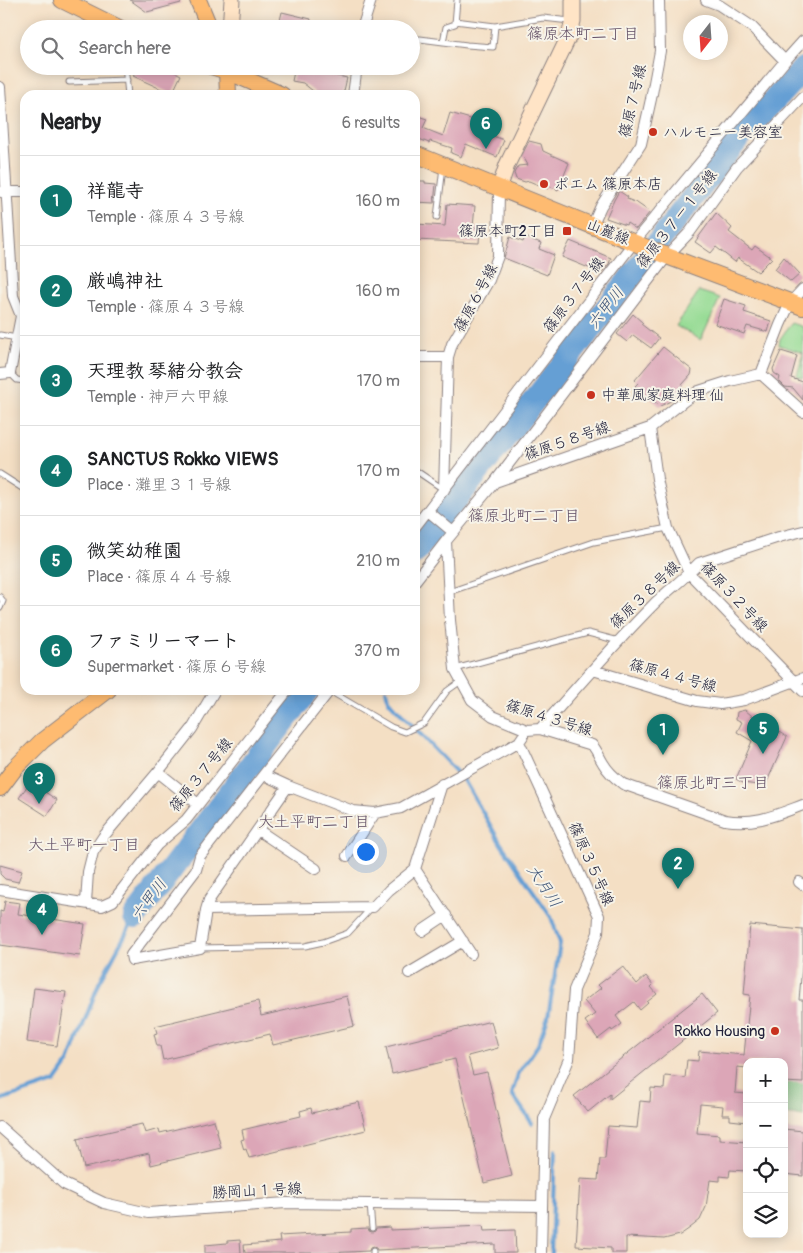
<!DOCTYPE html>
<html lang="en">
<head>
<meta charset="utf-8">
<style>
  :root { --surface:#fff; --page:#f2f2f2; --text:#202124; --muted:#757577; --line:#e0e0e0; --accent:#0f766e }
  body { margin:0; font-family:Pangolin,"Klee One",sans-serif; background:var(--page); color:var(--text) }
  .controls { position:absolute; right:15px; bottom:15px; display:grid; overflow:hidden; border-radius:10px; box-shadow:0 2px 12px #0003 }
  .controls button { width:45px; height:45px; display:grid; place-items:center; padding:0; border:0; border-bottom:1px solid var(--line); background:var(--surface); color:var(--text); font:25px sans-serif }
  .compass { position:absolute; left:683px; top:15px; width:45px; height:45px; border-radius:50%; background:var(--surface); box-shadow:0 2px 12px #0003; rotate:197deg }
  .you { position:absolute; left:365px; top:851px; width:18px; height:18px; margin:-12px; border:4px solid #fff; border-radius:50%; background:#1a73e8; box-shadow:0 0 0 8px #1a73e833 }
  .badge { display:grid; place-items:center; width:32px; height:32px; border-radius:50%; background:var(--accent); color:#fff; font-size:16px; font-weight:700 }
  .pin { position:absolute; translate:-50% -41px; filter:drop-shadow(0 1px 2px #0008) }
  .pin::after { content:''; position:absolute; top:26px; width:18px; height:15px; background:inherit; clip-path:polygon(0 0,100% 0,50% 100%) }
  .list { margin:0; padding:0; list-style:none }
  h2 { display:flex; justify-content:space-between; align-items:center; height:65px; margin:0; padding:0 20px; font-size:21px }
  h2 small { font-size:16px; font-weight:400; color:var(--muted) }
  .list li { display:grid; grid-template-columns:32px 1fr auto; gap:15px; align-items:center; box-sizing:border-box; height:90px; padding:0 20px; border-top:1px solid var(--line) }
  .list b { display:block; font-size:19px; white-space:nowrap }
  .list p { margin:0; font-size:16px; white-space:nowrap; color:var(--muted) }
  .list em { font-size:16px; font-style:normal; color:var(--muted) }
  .icon { flex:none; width:28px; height:28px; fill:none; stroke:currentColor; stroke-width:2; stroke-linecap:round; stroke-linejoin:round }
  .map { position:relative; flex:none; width:803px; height:1253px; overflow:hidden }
  .search { position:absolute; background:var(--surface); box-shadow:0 2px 12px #0003; left:20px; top:20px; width:400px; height:55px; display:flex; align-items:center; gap:12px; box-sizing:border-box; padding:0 18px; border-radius:28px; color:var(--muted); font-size:19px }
  .panel { position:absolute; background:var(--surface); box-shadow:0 2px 12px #0003; left:20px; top:90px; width:400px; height:605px; border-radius:15px }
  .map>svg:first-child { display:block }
</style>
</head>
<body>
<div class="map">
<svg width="803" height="1253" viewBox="0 0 803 1253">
  <rect width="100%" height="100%" fill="#f7f3e8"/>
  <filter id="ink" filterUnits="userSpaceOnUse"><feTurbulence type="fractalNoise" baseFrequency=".02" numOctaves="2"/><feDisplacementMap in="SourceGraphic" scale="10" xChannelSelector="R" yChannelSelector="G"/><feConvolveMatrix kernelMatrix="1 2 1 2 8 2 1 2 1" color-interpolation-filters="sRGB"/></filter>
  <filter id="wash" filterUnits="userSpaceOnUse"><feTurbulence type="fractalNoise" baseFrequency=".0096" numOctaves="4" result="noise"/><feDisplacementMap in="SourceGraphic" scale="20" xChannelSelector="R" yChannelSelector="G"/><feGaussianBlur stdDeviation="1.12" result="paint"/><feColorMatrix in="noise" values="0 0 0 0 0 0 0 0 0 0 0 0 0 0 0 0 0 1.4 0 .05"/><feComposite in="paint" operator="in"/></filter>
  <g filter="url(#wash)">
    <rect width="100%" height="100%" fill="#f4dfc4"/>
    <!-- green -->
    <path fill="#97dc95" stroke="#5c7f68" d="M699,291L720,298L701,340L676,326Z
      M791,323L803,327V378L797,376L803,353L779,345L780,339Z"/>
    <!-- forest -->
    <path fill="#79bc7e" stroke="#4e6f5c" d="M803,1079V1117L784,1114V1084Z"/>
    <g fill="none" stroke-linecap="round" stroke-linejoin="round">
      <!-- stream -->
      <path stroke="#659fd4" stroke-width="4" d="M386,690L388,700L464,780L501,844L551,917L560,943L548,1017L538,1045L518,1074L512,1094L532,1123
        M0,1100L55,1082L69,1062L99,983L135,917
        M551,1253L555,1150"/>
      <!-- river -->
      <path stroke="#659fd4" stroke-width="24" d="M415,552L625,285L738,139L803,69
        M135,917L308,690"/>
    </g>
    <g id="blocks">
      <!-- building -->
      <path fill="#dca6b7" d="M130,0H180L181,3L147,12Z
        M282,12L311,19L309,29H278Z
        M138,66H163L181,75L172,94L133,76Z
        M295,67L347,78L343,95H318L303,83L292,81Z
        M450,113L474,120L471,128L504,140L497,157L466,144L461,157L451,153L452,148L430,141L429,143L419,139L416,144H415V115L427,119L423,128L443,136Z
        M529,141L541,144L543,151L569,163L558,190L549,186L548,189L529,181L525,182L516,179L514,173L518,166L528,165L522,155Z
        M415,181H425V183L436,184L434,203L415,202Z
        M619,191L628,197L627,199L637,203L650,212L636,229L627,223L626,225L606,218L614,200Z
        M447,204L475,206L473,227L480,228L479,243L415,240L416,224L445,226Z
        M716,213L732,228L729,232L752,250L755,246L772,258L758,272L738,258L735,262L716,247L711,253L695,242Z
        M510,237L523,242L525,237L541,243L539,249L554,255L547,275L504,258Z
        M570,241L611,258L609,264L601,273L562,257Z
        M784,257L800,274L791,282L775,269Z
        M724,299L746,306L744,312L771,321L768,332L747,326L744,334L715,324Z
        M633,314L643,323L641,324L659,338L651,348L633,335L627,342L617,334Z
        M663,347L692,370L691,375L682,385L679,394L673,400L660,406L635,386L638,383L635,380Z
        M781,351L797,356L791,378L803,382V400L793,388L785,387L779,381L780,377L774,373L773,369Z
        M745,710L751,715L787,737L765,786L743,783L736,779L752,741L737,732L742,722L736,719L737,712Z
        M30,782L57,800L47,816L19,798Z
        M0,865L22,871L18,882L5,879L0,874Z
        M5,901L20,903L18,914L85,924L80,956L0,945V911L3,912Z
        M750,925L803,930V955L799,1000H803V1083L784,1082V1062H747V1068L737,1067L735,1093L747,1094V1122L730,1120V1115H722L723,1106L700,1104L697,1133L720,1135V1140L747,1142V1171L730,1170L729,1177L720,1176V1181L710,1180L706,1207L700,1220L690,1228L680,1235L664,1239L626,1237V1253H611V1248L576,1246L580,1179L598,1180L600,1159H605L608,1126L637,1128L640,1101L650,1102L651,1088L664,1089L665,1076L685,1078L687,1060L698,1061L699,1051L744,1055L750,995L744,994Z
        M623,966L637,984L646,976L653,985L651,987L657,994L647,1002L648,1003L640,1010L634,1002L616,1016L622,1024L612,1031L611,1029L598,1039L585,1021L595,1014L584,1001L601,988L598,985Z
        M34,988L66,992L57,1046L27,1042Z
        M702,994L717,1013L610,1099V1094L588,1112L574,1096Z
        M347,996L354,1026L273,1045L270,1034L163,1060L160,1046H157L154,1034L157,1033L155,1026L258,1001L261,1016Z
        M491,1021L498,1048L468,1056L473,1075L487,1072L512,1176L484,1183L455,1059L392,1074L386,1047Z
        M359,1102L366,1130L249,1158L246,1149L244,1150L241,1140L244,1139L242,1130L301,1116L300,1111L311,1108L312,1113Z
        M214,1120L221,1148L151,1165L149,1153L84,1168L77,1139L142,1124L145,1133L159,1129L160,1133Z
        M784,1129L803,1131V1176L784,1174Z
        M483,1226L484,1231L515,1230L516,1253H495V1244L377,1250L376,1248L373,1247L370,1248L369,1251L326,1253H245L244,1245L280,1242L279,1236L351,1232V1229L368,1228L369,1231L372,1232L375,1231L376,1228L390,1227V1230Z
        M240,1240L241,1253H205V1245L227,1243V1241Z"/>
    </g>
  </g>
  <g filter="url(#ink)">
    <use href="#blocks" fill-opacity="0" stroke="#8b8080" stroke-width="1"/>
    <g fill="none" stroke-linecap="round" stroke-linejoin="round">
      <!-- lane casing -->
      <g stroke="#8b8080" stroke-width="7">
        <path id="lane" d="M455,21L495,26
          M411,40L420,39L467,45L493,47L495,26L543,18L570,21
          M443,42L446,27L455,24L457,0
          M125,66L128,95
          M69,82L127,80
          M437,217L443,167
          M0,335L17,338
          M10,373L17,380L25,381
          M415,470L443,489
          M0,474L25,490
          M449,592L594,542L668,528
          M0,597L3,601L0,608
          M455,669L588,633L619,641
          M330,691L391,727L405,732L424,723L447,691L461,681
          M200,948L305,946L323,942L348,933L372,907
          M370,1204L372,1228
          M373,1251V1253"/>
      </g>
      <!-- street casing -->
      <g stroke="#8b8080" stroke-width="12">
        <path id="street" d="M706,0L719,5L751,26L785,61
          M362,29L371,0
          M0,87L13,296L21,316L25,317
          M353,95L357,66
          M803,97L737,167L690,232L667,256L494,483L446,541L450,620L455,669L472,700L493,716L527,730L540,729L592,745C597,750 599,757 603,763C608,772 615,778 623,784L725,820C755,825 776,815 803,805
          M1,192H25
          M592,226L601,206L641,144L651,99L660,51L659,0
          M415,357H448
          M0,374L10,373L21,316
          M761,374L730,381L699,391L684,401L650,428L657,479L668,528L689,573L803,691
          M761,374L780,325L790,303L803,289
          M761,374L803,412
          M495,482L650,428
          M444,490L448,357L452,344L489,280L498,256L499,189
          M428,511L453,532
          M415,527L634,242L785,61L803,41
          M415,581L446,541
          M593,670L697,701L720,704L744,700L803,678
          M540,729C578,686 616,642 656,602C670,589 686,577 699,563L779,537L803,531
          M519,742L599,916L598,933L574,990L569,1059L544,1119L541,1253
          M158,772L198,804
          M264,775L288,786L353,811L375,813L401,808L519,742L523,736
          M288,786L209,900L206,910L200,948L132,960L131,955L196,870L200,856L330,690
          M258,830L316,869
          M347,856L375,813
          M415,869L471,954
          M799,882L803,885
          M0,890L102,906L113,901L157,845L186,820L288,690
          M86,903L88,872L93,852L103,837L158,772L192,729L215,690
          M206,910L373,907L389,890L415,869L442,784
          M422,931L446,915
          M409,973L463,941
          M0,1127L64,1184L104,1203L148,1213L286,1203L542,1206"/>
      </g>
      <!-- secondary casing -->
      <g stroke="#8b8080" stroke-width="17">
        <path id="secondary" d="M230,29L232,0
          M499,189L507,165L569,36L573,21V0"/>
      </g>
      <!-- primary casing -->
      <g stroke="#8b8080" stroke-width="18">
        <path id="primary" d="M62,0L121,29
          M198,0L210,29
          M211,66L227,71L282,95
          M225,66L227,71L228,95
          M415,154L667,256L803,307
          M0,788L15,768L42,741L108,690"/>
      </g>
      <!-- lane -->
      <use href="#lane" stroke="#fff" stroke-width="5"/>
      <!-- street -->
      <use href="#street" stroke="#fff" stroke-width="10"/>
      <!-- secondary -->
      <use href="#secondary" stroke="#ffe4c6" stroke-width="15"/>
      <!-- primary -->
      <use href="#primary" stroke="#febb71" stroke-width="16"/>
    </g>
  </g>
  <!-- markers -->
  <g fill="#c8321e" stroke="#f7f3e8" stroke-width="2">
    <circle cx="653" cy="132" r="5"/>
    <circle cx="544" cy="184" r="5"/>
    <rect x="562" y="226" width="10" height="10" rx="2.5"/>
    <circle cx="591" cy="395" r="5"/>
    <circle cx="775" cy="1031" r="5"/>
  </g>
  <g text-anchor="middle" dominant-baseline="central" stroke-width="4" stroke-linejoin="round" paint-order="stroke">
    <!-- street labels -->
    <g font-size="15" fill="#22223b" stroke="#f7f3e8">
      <text transform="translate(633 101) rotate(-77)">篠原７号線</text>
      <text transform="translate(677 219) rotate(-52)">篠原３７－１号線</text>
      <text transform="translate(608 232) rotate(22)">山麓線</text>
      <text transform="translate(574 295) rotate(-53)">篠原３７号線</text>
      <text transform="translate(476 298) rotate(-62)">篠原６号線</text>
      <text transform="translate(567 441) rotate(-19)">篠原５８号線</text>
      <text transform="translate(645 595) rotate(-44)">篠原３８号線</text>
      <text transform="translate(734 597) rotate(47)">篠原３２号線</text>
      <text transform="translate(673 676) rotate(15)">篠原４４号線</text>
      <text transform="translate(549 718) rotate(17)">篠原４３号線</text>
      <text transform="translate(201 775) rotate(-51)">篠原３７号線</text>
      <text transform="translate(591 864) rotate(66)">篠原３５号線</text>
      <text transform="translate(257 1191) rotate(-3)">勝岡山１号線</text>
    </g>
    <!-- poi labels -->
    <g font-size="15" fill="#22223b" stroke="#f7f3e8" text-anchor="start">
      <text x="663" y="132">ハルモニー美容室</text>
      <text x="554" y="184">ポエム 篠原本店</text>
      <text x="557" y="231" text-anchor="end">篠原本町2丁目</text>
      <text x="601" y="395">中華風家庭料理 仙</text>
      <text x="765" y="1031" text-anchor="end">Rokko Housing</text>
    </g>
    <!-- neighbourhood labels -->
    <g font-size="16" fill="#635066" stroke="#f7f3e8">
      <text x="583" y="34">篠原本町二丁目</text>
      <text x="524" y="516">篠原北町二丁目</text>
      <text x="713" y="783">篠原北町三丁目</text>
      <text x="314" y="822">大土平町二丁目</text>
      <text x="84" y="845">大土平町一丁目</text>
    </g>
    <!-- water labels -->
    <g font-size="16" font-style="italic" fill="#3d5478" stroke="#f7f3e8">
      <text transform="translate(606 308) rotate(-52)">六甲川</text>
      <text transform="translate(544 886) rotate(56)">大月川</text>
      <text transform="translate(149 900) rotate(-54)">六甲川</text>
    </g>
  </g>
</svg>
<div class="controls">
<button>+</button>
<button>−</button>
<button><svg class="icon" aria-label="locate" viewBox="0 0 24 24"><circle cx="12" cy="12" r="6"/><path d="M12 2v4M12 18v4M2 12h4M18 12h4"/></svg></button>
<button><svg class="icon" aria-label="layers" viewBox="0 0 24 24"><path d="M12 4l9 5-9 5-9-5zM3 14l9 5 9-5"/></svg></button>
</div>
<svg class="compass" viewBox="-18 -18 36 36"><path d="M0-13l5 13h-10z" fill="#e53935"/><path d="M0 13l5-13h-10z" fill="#757577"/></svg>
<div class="you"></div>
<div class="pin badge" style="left:663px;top:755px">1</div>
<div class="pin badge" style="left:678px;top:889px">2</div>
<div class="pin badge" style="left:39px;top:804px">3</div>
<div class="pin badge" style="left:42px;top:935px">4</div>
<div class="pin badge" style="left:763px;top:754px">5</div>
<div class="pin badge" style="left:486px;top:149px">6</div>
<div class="search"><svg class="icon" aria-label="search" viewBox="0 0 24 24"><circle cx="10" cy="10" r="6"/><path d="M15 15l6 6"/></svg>Search here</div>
<section class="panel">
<h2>Nearby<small>6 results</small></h2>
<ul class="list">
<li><span class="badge">1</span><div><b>祥龍寺</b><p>Temple · 篠原４３号線</p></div><em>160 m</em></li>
<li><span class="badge">2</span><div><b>厳嶋神社</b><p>Temple · 篠原４３号線</p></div><em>160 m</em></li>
<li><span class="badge">3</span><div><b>天理教 琴緒分教会</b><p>Temple · 神戸六甲線</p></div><em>170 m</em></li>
<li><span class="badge">4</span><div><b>SANCTUS Rokko VIEWS</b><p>Place · 灘里３１号線</p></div><em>170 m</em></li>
<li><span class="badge">5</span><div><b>微笑幼稚園</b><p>Place · 篠原４４号線</p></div><em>210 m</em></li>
<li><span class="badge">6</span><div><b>ファミリーマート</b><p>Supermarket · 篠原６号線</p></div><em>370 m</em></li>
</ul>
</section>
</div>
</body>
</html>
